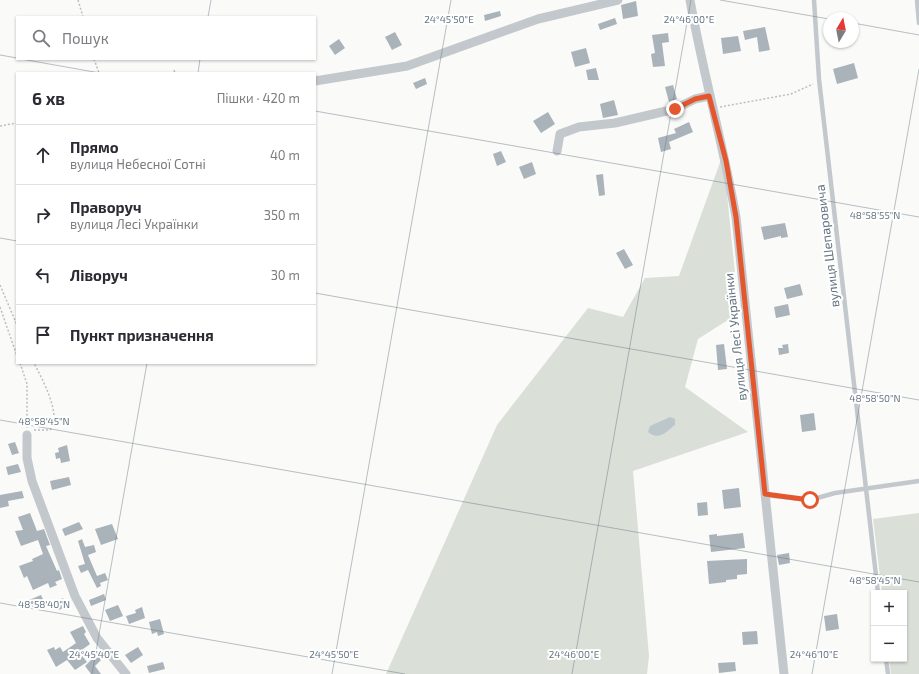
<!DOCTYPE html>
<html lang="uk">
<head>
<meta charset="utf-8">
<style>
  :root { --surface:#fff; --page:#f7f7f7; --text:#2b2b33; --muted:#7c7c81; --line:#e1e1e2 }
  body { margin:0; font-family:"Exo 2",sans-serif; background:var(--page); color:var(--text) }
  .controls { position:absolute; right:12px; bottom:12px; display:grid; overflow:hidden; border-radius:0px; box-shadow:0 1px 3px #0004 }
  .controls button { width:36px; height:36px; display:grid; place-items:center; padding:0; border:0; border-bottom:1px solid var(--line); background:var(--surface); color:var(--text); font:20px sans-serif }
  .compass { position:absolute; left:823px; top:12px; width:36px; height:36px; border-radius:50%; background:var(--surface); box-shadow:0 1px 3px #0004; rotate:10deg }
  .stop { position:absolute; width:12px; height:12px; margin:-9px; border:3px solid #e4572e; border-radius:50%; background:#fff }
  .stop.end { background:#e4572e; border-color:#fff; box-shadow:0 1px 4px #0008 }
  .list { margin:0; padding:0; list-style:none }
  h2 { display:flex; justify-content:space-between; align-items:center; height:52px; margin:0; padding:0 16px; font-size:17px }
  h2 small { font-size:13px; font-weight:400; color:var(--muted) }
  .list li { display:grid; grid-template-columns:26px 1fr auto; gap:12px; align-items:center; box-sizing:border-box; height:60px; padding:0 16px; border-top:1px solid var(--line) }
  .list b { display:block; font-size:15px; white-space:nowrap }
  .list p { margin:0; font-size:13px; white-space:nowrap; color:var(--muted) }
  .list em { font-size:13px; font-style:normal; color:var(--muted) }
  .icon { flex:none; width:22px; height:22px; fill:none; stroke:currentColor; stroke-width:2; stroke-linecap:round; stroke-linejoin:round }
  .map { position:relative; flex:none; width:919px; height:674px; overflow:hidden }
  .search { position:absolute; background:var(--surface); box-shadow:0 1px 3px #0004; left:16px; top:16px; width:300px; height:44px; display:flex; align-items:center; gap:10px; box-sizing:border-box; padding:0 14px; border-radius:0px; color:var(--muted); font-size:15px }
  .panel { position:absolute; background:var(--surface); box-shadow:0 1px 3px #0004; left:16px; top:72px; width:300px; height:292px; border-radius:0px }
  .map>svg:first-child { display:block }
</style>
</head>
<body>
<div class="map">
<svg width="919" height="674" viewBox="0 0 919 674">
  <rect width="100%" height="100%" fill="#fafaf8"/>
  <!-- green -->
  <path fill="#dadfd7" d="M723,154L739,313L698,339L685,387L748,432L633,471L649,656L647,674H386L497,425L588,308L623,317L645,278L679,276Z
    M919,513V674H891L889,659H904V593H882L873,519Z"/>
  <!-- water -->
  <path fill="#bbc7cb" d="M670,417L675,419V425C666,432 659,441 648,432L650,426Z"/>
  <!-- building -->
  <path fill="#aab3b9" d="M636,1L638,16L623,19L621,5Z
    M500,11L501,16L485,21L484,15Z
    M615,18L617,24L600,30L598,24Z
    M765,27L770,50L759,52L757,37L745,40L743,31Z
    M395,32L402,45L392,50L385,37Z
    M668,33L669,42L662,43L665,66L653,67L651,54L655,53L652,35Z
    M738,36L741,51L723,54L721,38Z
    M339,39L345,48L335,55L329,46Z
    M586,48L590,63L575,67L571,52Z
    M854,63L858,78L837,84L833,69Z
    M596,68L599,80H588L586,70Z
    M425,78L427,84L416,89L413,83Z
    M673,85L677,99L669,102L665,87Z
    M614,100L618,115L603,118L600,104Z
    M548,112L555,124L541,133L533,121Z
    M689,122L693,132L669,142L671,149L661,152L658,138L676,133L674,129Z
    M501,151L506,162L497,166L493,154Z
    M532,162L536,174L524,179L519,167Z
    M603,174L605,195L599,196L596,175Z
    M785,223L788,237L781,238V236L764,240L761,227Z
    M624,249L633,265L625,269L616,253Z
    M800,284L803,295L787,299L784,288Z
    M788,304L790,315L776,318L774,307Z
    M724,344L727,369L718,370L716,345Z
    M788,344L789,353L779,355L778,348H783L782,345Z
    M814,413L816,430L802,432L800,415Z
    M15,442L19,453L12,455L8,444Z
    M67,445L70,461L61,463L60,458L56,459L55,453L59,452L58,448Z
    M18,464L21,472L8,475L6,467Z
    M69,477L71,485L52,490L50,481Z
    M739,488L741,507L724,509L722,490Z
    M22,491L24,498L8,501L9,506L0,508V495Z
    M707,502L708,515L698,516L697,503Z
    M30,513L37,531L44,529L50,545L46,546L57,571L59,570L62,579L55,582L57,585L50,588L48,583L33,590L27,576L24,578L19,566L33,561L32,559L43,554L38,540L21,546L15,531L23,530L18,517Z
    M79,522L83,529L65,536L62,529Z
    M112,524L118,539L101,545L95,529Z
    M743,533L745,548L711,552L709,535L717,534V536Z
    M82,539L85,547L94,545L96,552L88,555L97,576L105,573L108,580L100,583L101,586L97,588L88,570L81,573L78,566L85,564L78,541Z
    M789,553L790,563L779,565L777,555Z
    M747,559V574L737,575V579L726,580V582L709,584L707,561Z
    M104,594L106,600L91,606L89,600Z
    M41,595L44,601L32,607L29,600Z
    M63,598L67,606L59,610L56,602Z
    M118,605L123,616L110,621L105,610Z
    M142,607L145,618L129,624L126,616L136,613L135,610Z
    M837,614L839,629L826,631L824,616Z
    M160,619L164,634L158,636L157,632L152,634L149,622Z
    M83,626L86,632L84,634L90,644L79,652L87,662L75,670L67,660L56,667L47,650L54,647L55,650L60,647L63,652L76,643L70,632Z
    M757,631L758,644L743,645L742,632Z
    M138,647L143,655L131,663L125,655Z
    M97,654L102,659L95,666L101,674H91L85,666Z
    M163,662L165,669L149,673L147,666Z
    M735,662L736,671L719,673L718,663Z"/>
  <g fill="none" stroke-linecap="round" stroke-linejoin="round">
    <!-- path -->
    <path stroke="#bbbfc2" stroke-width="1.5" stroke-dasharray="2 2" stroke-linecap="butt" d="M78,0L83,17
      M94,59L99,73
      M174,70L175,73
      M720,107L791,94L813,84
      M0,126L17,123
      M0,285L17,325
      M0,307L17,356
      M20,363L27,384V428
      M34,430H50C63,416 41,377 34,363"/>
    <!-- lane -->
    <path stroke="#c3c8cc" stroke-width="4.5" d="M814,0L819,79L878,593
      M917,0L919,23
      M765,495L810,500L835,493L919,481
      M886,659L888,674"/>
    <!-- street -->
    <path stroke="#c3c8cc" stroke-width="9" d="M690,0C703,73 723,144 736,217L784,674
      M315,81L407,66L538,19L618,0
      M557,151L560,134L579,127L615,123L675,109L695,99L709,96
      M27,435V458L32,481L75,596L97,638L126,674"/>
  </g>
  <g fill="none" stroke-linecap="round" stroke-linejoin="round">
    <!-- route -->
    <path stroke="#e4572e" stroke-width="5" d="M675,109L695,99L709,96L726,161L736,217L765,494L810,500"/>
  </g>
  <!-- ticks -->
  <path fill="none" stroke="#657683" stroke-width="1" stroke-opacity="0.45" d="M720,0L829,19M208,17L211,0M853,23L919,35M0,55L17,58M21,59L100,73M198,73L200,59M315,111L919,217M0,238L17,241M315,293L919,400M0,420L919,582M0,603L405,674M92,674L147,363M332,674L451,0M572,674L691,0M812,674L919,69"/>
  <g text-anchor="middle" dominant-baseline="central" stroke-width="4" stroke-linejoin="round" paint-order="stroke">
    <!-- street labels -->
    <g font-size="13" fill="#657683" stroke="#fff">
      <text transform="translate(827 246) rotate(-97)">вулиця Шепаровича</text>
      <text transform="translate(735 337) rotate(-96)">вулиця Лесі Українки</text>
    </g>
  </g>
  <g font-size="10" text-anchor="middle" fill="#657683" stroke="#fff" stroke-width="4" stroke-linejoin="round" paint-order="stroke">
    <text x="449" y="23">24°45'50"E</text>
    <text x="689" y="23">24°46'00"E</text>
    <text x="875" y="219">48°58'55"N</text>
    <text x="875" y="402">48°58'50"N</text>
    <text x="44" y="425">48°58'45"N</text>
    <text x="875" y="584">48°58'45"N</text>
    <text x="44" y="608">48°58'40"N</text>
    <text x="94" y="658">24°45'40"E</text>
    <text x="334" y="658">24°45'50"E</text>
    <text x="574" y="658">24°46'00"E</text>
    <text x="814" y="658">24°46'10"E</text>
  </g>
</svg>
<div class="controls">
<button>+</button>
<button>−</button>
</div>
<svg class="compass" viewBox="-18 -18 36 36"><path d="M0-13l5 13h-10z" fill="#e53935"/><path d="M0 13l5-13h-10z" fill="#7c7c81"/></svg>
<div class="stop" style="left:810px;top:500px"></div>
<div class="stop end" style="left:675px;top:109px"></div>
<div class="search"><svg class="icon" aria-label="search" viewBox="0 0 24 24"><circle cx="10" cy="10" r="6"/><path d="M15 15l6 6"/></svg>Пошук</div>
<section class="panel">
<h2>6 хв<small>Пішки · 420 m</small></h2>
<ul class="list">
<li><svg class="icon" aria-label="ahead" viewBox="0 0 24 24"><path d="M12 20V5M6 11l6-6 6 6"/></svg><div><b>Прямо</b><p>вулиця Небесної Сотні</p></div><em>40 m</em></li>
<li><svg class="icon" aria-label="right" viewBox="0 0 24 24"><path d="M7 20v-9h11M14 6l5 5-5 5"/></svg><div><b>Праворуч</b><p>вулиця Лесі Українки</p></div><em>350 m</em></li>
<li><svg class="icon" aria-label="left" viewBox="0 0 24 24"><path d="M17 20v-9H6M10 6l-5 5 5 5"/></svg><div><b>Ліворуч</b></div><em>30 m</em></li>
<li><svg class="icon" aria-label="arrive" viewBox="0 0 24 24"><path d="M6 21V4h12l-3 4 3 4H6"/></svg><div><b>Пункт призначення</b></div></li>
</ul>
</section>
</div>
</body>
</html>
